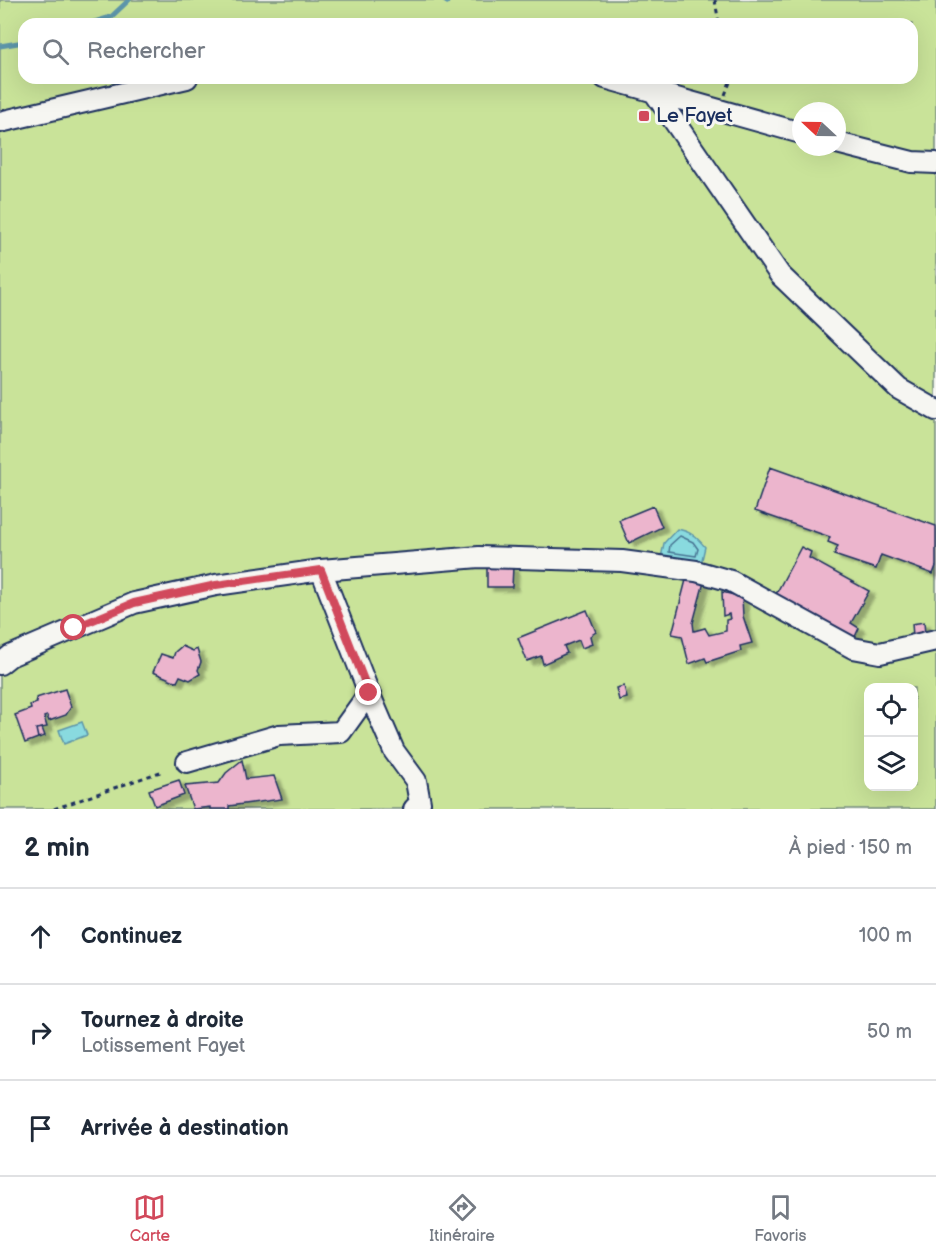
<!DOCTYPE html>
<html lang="fr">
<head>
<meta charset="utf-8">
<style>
  :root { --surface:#fff; --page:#f6f6f7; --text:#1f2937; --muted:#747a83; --line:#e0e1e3; --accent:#d1495b }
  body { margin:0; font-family:"Balsamiq Sans",sans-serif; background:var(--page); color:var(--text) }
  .controls { position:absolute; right:18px; bottom:18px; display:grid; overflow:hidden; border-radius:12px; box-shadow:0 6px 24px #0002 }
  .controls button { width:54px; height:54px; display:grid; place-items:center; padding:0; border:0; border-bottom:2px solid var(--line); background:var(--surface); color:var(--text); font:30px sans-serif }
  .compass { position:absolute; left:792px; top:102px; width:54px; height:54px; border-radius:50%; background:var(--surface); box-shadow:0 6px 24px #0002; rotate:292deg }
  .stop { position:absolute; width:18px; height:18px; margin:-14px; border:4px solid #d1495b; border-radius:50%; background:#fff }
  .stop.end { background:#d1495b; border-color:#fff; box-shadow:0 2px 6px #0008 }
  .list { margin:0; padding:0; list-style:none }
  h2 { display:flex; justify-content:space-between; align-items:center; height:78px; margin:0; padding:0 24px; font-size:26px }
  h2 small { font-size:20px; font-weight:400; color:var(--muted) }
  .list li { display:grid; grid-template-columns:39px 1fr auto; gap:18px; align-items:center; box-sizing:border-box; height:96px; padding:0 24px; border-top:2px solid var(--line) }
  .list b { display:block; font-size:22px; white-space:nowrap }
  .list p { margin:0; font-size:20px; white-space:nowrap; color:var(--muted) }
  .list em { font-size:20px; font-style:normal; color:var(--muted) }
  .icon { flex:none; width:33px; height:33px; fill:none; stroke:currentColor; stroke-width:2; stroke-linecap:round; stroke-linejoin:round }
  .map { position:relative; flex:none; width:936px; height:809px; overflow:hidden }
  .search { position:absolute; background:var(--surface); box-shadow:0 6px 24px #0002; left:18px; right:18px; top:18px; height:66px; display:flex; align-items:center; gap:15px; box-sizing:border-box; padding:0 21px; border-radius:18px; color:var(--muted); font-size:22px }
  .sheet { height:366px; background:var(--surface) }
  nav { display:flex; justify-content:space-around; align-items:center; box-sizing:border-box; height:84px; border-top:2px solid var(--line); background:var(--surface); font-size:16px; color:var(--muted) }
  nav a { display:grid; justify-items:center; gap:3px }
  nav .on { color:var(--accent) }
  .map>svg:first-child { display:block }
</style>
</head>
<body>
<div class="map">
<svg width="936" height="809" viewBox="0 0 936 809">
  <defs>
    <filter id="shadow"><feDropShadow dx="6" dy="4" stdDeviation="1.5" flood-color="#0004"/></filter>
  </defs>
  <rect width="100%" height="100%" fill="#f6f6f2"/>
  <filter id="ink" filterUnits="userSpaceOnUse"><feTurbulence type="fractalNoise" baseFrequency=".0167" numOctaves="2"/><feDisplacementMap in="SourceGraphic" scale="12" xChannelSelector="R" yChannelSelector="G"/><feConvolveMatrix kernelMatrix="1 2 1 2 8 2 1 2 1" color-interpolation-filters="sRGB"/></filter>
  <g filter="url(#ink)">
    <!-- green -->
    <path fill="#c9e399" stroke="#72897c" stroke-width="1.5" fill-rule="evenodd" d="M0,0H936V809H0ZM24,24H912V78H24ZM801,111H837V147H801ZM868,688H914V786H868Z"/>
    <!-- water -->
    <path fill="#89dadf" stroke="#5d96ab" stroke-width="1.5" d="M677,529C690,531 697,537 705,547L701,564L661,558L664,543Z
      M82,722L87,735L64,744L59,730Z"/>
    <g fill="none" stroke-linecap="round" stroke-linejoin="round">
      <!-- shore -->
      <path stroke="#477392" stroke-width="1.5" d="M680,536L693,542L698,549L696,556L669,552L670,545Z"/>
      <!-- stream -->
      <path stroke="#5d96ab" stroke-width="5" d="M444,0L447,2
        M88,24L111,17L129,0
        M0,46L24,42"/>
    </g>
    <!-- building -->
    <path fill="#ecb5cd" stroke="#1b2f5e" stroke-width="1.5" filter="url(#shadow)" d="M770,467L936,526V566L933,574L881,555L876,569L834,555L838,546L828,542L830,537L755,511Z
      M653,506L662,527L629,543L619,520Z
      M801,547L811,552L809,558L869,591L851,623L859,628L853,641L775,596Z
      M487,566L513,567L512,587H487Z
      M687,576L704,582L693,623L694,631L705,628L709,635L726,631V620L730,619L729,614L723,616L722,592L742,597L743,616L752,643L740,646L741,651L707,662L705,658L689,664L682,636L672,634Z
      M587,610L596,632L590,636L592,644L582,648L579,640L564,646L567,653L543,664L541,656L527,661L518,638Z
      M924,622L925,634L913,636L912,624Z
      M182,646L193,651L197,649L201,662L198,670L200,674L190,680L180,676L177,682L153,672L161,654L173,658L175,652Z
      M624,686L627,698L619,700L616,688Z
      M65,689L71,707L66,715L49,721L47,716L44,717L47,727L36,729L38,738L25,743L15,715L31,709L30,705L37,703L36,698Z
      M42,728L45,736L38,738L36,729Z
      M242,760L246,779L274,776L282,799L229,806V809H210V807L193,809L185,786L219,783L226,773Z
      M179,780L184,795L155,806L149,790Z"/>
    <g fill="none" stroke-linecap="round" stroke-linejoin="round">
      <!-- minor casing -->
      <g stroke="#1b2f5e" stroke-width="24">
        <path id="minor" d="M605,78L801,133
          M654,92L780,275L899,389L936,410
          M0,122L187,78
          M837,143L912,162L936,163
          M0,664L10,656L134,603L216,585L321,570L479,557L622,561L696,571L731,581L853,648L880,653L936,640
          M369,693L394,751L416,781L420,803L414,809
          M187,762L279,735L341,732L369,693L321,570"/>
      </g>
      <!-- path -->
      <path stroke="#1b2f5e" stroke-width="3" stroke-dasharray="4.5 4.5" stroke-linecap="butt" d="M715,0L719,24
        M725,95L730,82V78
        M54,809L163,771"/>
      <!-- minor -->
      <use href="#minor" stroke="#f6f6f2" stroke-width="20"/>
    </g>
  </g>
  <g fill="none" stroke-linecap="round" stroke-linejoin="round" filter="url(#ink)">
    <!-- route -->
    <path stroke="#d1495b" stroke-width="8" d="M74,628L134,603L216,585L321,570L369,693"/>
  </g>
  <!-- markers -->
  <rect fill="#d1495b" stroke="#f6f6f2" stroke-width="2" x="638" y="110" width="12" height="12" rx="3"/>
  <g text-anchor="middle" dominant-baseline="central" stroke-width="6" stroke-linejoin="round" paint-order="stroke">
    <!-- poi labels -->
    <g font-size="20" fill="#1b2f5e" stroke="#f6f6f2" text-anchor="start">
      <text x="656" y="116">Le Fayet</text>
    </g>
  </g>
</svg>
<div class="controls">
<button><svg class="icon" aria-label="locate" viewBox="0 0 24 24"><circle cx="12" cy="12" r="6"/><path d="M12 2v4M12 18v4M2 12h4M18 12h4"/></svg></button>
<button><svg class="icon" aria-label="layers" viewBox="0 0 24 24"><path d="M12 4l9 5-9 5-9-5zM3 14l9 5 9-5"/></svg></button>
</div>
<svg class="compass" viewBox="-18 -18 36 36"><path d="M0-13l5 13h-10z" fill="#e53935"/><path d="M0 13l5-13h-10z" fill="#747a83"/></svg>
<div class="stop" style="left:74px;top:628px"></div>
<div class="stop end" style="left:369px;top:693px"></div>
<div class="search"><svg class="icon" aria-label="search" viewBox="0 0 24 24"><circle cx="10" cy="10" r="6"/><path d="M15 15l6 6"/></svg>Rechercher</div>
</div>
<section class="sheet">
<h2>2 min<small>À pied · 150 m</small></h2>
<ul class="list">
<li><svg class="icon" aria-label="ahead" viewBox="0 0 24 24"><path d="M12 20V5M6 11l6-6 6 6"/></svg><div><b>Continuez</b></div><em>100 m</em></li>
<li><svg class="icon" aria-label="right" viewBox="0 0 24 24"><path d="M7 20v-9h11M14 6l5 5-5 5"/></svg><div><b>Tournez à droite</b><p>Lotissement Fayet</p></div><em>50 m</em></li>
<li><svg class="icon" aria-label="arrive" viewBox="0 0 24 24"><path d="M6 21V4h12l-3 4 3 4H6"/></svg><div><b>Arrivée à destination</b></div></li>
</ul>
</section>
<nav>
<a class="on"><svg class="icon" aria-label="map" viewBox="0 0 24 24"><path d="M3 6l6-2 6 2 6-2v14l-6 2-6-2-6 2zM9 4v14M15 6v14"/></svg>Carte</a>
<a><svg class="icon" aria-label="directions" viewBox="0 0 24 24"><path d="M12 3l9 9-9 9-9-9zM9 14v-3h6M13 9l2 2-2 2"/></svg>Itinéraire</a>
<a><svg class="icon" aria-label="saved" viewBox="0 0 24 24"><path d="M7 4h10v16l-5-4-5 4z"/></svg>Favoris</a>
</nav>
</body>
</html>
